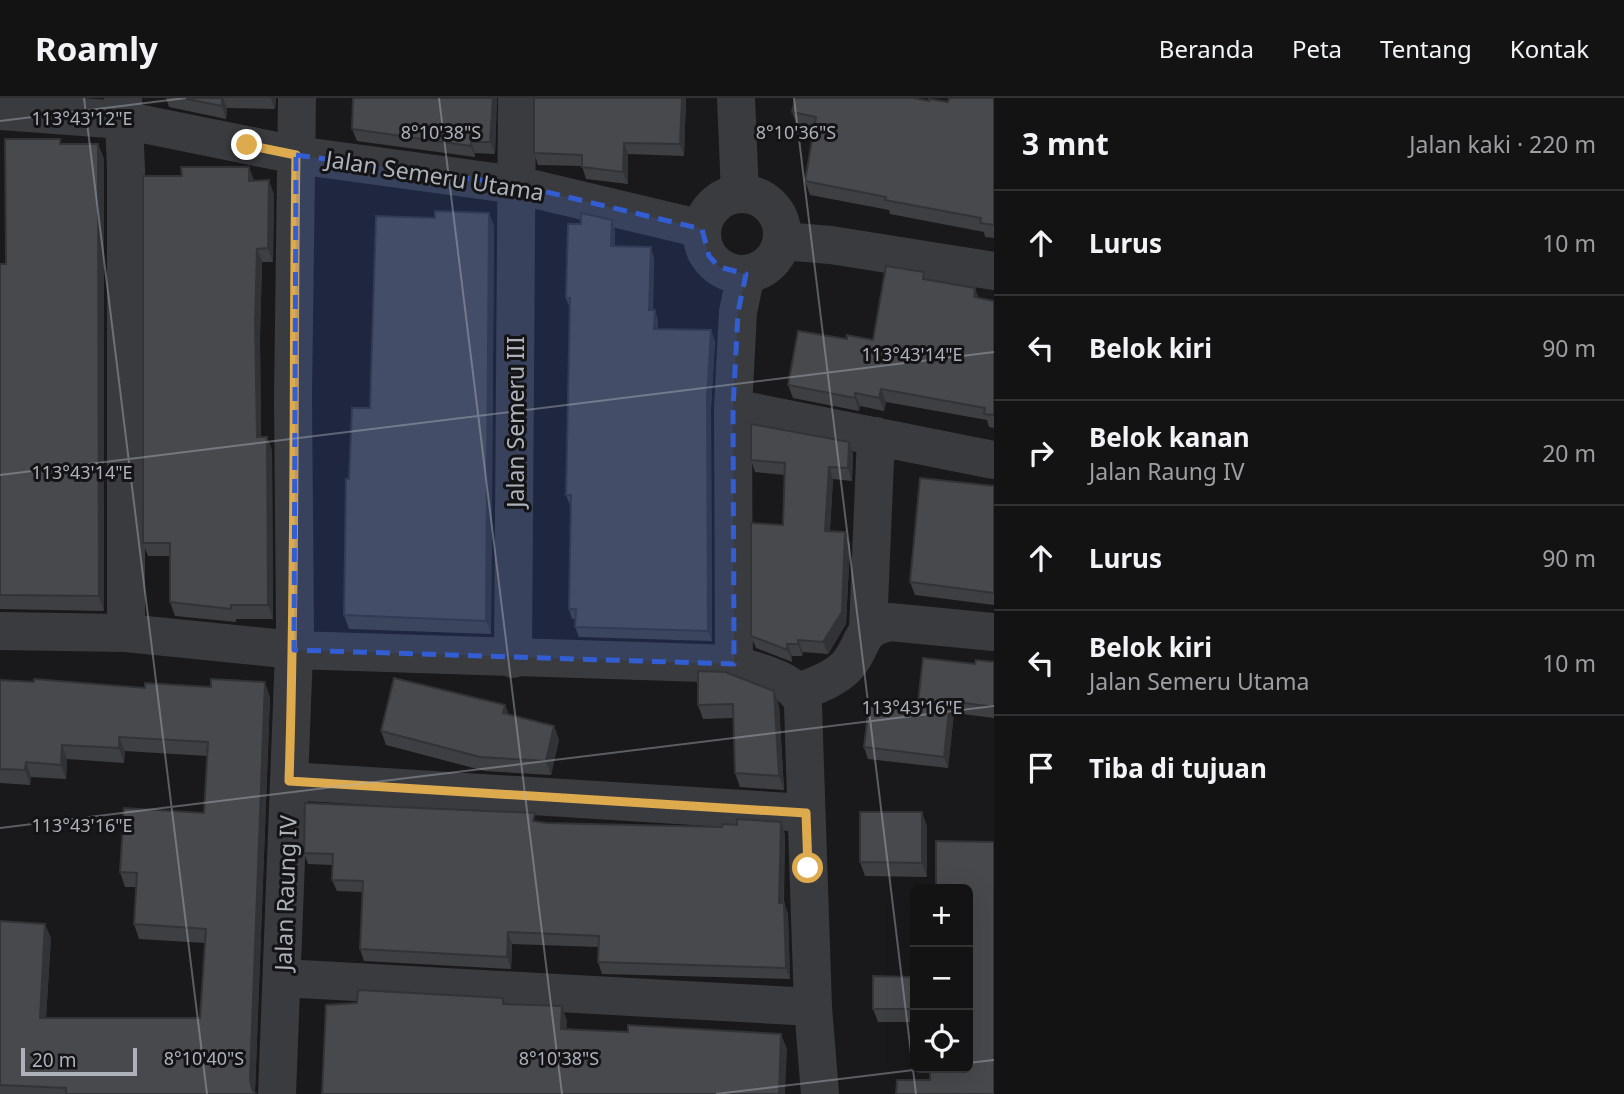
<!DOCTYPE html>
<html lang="id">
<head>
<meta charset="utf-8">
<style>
  :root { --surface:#131314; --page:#1c1c1d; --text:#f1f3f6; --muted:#9d9ea0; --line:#323234 }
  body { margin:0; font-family:"Noto Sans",sans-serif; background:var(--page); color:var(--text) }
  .controls { position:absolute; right:21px; bottom:21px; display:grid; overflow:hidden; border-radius:10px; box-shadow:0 7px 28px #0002 }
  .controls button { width:63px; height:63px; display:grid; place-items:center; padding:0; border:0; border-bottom:2px solid var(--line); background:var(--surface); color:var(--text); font:35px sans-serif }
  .scale { position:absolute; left:21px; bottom:18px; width:116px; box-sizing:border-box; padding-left:7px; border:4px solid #adb1b9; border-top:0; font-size:19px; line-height:24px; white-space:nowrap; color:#adb1b9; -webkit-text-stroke:5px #141416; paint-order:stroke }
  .stop { position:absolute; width:21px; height:21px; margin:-16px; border:5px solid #deaa4e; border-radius:50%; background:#fff }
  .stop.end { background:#deaa4e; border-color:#fff; box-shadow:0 2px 7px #0008 }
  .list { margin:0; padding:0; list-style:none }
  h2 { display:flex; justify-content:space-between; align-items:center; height:91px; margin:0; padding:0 28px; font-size:30px }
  h2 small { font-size:23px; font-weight:400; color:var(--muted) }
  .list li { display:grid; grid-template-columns:46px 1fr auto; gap:21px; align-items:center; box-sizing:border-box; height:105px; padding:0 28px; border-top:2px solid var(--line) }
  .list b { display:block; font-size:26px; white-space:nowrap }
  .list p { margin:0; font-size:23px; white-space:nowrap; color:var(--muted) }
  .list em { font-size:23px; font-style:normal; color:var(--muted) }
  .icon { flex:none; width:38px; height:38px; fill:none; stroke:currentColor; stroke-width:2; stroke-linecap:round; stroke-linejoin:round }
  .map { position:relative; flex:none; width:994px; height:996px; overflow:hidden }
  header { display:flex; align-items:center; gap:42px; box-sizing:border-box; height:98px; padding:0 35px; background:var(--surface); border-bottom:2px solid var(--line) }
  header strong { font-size:33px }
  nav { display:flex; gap:38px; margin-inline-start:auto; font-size:24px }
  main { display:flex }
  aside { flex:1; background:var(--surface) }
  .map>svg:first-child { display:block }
</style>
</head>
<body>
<header>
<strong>Roamly</strong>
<nav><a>Beranda</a><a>Peta</a><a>Tentang</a><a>Kontak</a></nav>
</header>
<main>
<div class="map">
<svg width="994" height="996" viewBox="0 0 994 996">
  <rect width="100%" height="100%" fill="#19191b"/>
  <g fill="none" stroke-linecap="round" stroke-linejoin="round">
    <!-- street -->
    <path stroke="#3a3b3f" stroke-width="38" d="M123,0L126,71V535
      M736,0L740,95
      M0,13L123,22L296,57L517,87L702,131
      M702 136a40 40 0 1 1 80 0a40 40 0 1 1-80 0Z
      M782,143L831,147L994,173
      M733,310L994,362
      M868,531L876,338
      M0,533L126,535L294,552L734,566C755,574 800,581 803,608L813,909L820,996
      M513,561L517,0
      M734,566L733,310L738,214L746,176
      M797,595C814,588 833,582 846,569C866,548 855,532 890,524L994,534
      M289,683L806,715
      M282,880L813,909
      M277,996L295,528L293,299L297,0"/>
  </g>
  <!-- wall -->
  <path fill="#3e3f42" d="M166,0H276L275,11L227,10L226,21L169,9Z
    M353,0H497L495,56L475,55V59L357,43L352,31Z
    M534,0H686L684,58L628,56V86L586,81L582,68L538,67L534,55Z
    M994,0V140L985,139L984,134L890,116L889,112L810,97L805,83L814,31L797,28L792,14L929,3L948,4Z
    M62,46H98L104,61V513L0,511V166H6Z
    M254,83L274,96L273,164H262L260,239L261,339H267L272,352L273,521H236V524L175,518L170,504V458H148L143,445Z
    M489,115L494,128L491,536L349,531L344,517L349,381L370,310L435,120Z
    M612,122L615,133V148L654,160L653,212H655L658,223V231L715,243L711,310L712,543L579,539L575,529V521H572L569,511L571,407H570L566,397L570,211L566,200L581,126Z
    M924,174L927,181L979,200L994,203V330L989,329L987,322L886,304L884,313L860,308L859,313L793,300L788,287L847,241L873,242Z
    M849,344L853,356L852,383L833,381L830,433L850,446L846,526L828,556L803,554L802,558H792V564L756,550L751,538L783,427L785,377L755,374L751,362Z
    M994,388V507L915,497L910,484Z
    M994,564V620L954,615L948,670L868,661L864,649L917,614L975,566Z
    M0,582L145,590L270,599L255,994L256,996H0V823L51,840L46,920H200L205,845L139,841L134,826L136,789H125L120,774L204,715L207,658L125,653L124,665L67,661L66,681L31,679L30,687L0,685Z
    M774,593L779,607L784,692L740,689L735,675L733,620L703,621L698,607Z
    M505,607L509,617L554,628L559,642L551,677L485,673L386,647L381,633Z
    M538,724L546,725L785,736L784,805L788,816L790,881L602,876L598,864L599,849L512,846L511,871L364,863L360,851L362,794L337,793L332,782L333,767L308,766L304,755Z
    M927,728V779L865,778L860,764Z
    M915,879V924H878L873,911Z"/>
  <!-- shaded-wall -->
  <path fill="#323336" d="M222,0H223L227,10L226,21L222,8Z
    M271,0H276L275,11Z
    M493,0H497L495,56L490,44Z
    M682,0H686L684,58L680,46Z
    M471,44L475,55V59L471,48Z
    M624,45L628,56V86L623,74Z
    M98,46L104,61V513L99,498Z
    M249,69L254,82V96L249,83Z
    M269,82L274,96L273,164L268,150Z
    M489,115L494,128L491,536L486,523Z
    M612,122L615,133V158L611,148Z
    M651,149L654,160L652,223L649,212Z
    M257,151L262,164L260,239L261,352L257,339L255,226Z
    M975,190L980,203L974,199Z
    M655,212L658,223V242L654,231Z
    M711,232L715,243L711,310L712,543L708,533L707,300Z
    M881,291L886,304L884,313L879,300Z
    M855,295L860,308L859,313L855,300Z
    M267,339L272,352L273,521L268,507Z
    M849,344L853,356L852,383L848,370Z
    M829,369L833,381L829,445L825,433Z
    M845,434L850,446L846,526L828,556L823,544Z
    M798,542L803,554L802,558L798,546Z
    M787,546L792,558V564L788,552Z
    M265,584L270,599L255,996H254L250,981Z
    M774,593L779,607L784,692L779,678Z
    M950,603L954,615L948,670L944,659Z
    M505,607L510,620L503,615Z
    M554,628L559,642L551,677L546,663Z
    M119,639L125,653L124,665L119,650Z
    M62,647L67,661L66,681L61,667Z
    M26,664L31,679L30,687L25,672Z
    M922,714L927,728V779L922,765Z
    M781,724L785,736L783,816L779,805Z
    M784,805L788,816L790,881L786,870Z
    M45,826L51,840L45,935L40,920Z
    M508,834L512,846L511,871L507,859Z
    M562,908L567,923L566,946L561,931Z
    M781,936L787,951L785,996H779Z"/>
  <!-- building -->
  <path fill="#48494d" stroke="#323336" stroke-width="2" d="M182,0H222V8Z
    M353,0H493L490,44H471V48L352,31Z
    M534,0H682L680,46L624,45L623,74L582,69V57L534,55Z
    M795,0H913L929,3V1L948,4L949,0H994V127L980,125L981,120L885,102L886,99L805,83L816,19L792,14Z
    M5,41H60V46H98L99,498L0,497V166H6Z
    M181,69H249V83L269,82L268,150L257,151L255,226L257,339H267L268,507H231V511L170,504V445H143V78H182Z
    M435,113L489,115L486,523L344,517L346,381H349L352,310H370L376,118L435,120Z
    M581,115L612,122L611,148L651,149L649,212H655L654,231L711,232L707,300L708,533L575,529L576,511H569L571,397H566L570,200H566L568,126H581Z
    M886,168L924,174L923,181L975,190L974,199L994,203V317L984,316L985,310L881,291L879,300L855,295V300L788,287L798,233L847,241V237L873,242Z
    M751,326L849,344L848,370L829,369L825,433L845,434L842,514L823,544L798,542V546H787L788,552L751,538V425L783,427L785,365L751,362Z
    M920,380L994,388V495L910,484Z
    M923,560L975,566L976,562L994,564V609L950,603L944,659L864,649L869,608L917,614Z
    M698,573L725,574L774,593L779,678L735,675L733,606L698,607Z
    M394,580L505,607L503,615L554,628L546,663L480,659L381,633Z
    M34,581L145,590V585L211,589V581L265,584L250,981L252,991L256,996H66V990L0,987V823L45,826L40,920H200L206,831L134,826L137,775L120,774L124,710L204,715L208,644L119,639V650L62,647L61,667L26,664L25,672L0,671V582L34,584Z
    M305,705L535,715L533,723L546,725L722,729L723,726L737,727V721L781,724L779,805H784L786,870L598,864L599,838L508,834L507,859L360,851L363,783L332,782L333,756L304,755Z
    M860,714H922V765L860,764Z
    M936,743L994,744V996H896L897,982H930V970H968V791H936Z
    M873,878L915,879V911H873Z
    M358,892L503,900V906L562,908L561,931L628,934V927L781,936L779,996H322L326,907L357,905Z"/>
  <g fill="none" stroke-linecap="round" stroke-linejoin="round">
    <!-- route -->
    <path stroke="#deaa4e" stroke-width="9" d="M247,47L296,57C293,265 296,474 289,683L806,715L808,770"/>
  </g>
  <!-- marked area -->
  <path fill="#335dd3" fill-opacity="0.2" stroke="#335dd3" stroke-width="5" stroke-dasharray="14 9" stroke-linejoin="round" d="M296,57L517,87L702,131L709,158L719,169L746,176L738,214L733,310L734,566L294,552Z"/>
  <!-- ticks -->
  <path fill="none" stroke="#adb1b9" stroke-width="2" stroke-opacity="0.45" d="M84,0L207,996M439,0L562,996M794,0L916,996M0,23L186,0M0,377L994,254M0,730L994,608M968,965L994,962M716,996L930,970"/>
  <g text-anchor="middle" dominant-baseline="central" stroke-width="6" stroke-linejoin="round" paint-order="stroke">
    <!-- street labels -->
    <g font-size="23" fill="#adb1b9" stroke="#141416">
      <text transform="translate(435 77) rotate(9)">Jalan Semeru Utama</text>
      <text transform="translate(515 324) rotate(-90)">Jalan Semeru III</text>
      <text transform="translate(285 795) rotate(-88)">Jalan Raung IV</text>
    </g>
  </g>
  <g font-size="18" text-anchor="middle" fill="#adb1b9" stroke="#141416" stroke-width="6" stroke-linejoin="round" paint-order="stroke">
    <text x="82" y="27">113°43'12"E</text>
    <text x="441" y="41">8°10'38"S</text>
    <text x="796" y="41">8°10'36"S</text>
    <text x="912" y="263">113°43'14"E</text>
    <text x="82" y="381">113°43'14"E</text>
    <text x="912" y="616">113°43'16"E</text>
    <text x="82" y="734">113°43'16"E</text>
    <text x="204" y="967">8°10'40"S</text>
    <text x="559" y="967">8°10'38"S</text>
  </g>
</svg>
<div class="controls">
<button>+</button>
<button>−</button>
<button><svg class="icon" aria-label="locate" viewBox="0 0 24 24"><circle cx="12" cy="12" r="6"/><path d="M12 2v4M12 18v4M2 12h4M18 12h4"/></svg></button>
</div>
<div class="scale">20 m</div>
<div class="stop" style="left:808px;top:770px"></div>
<div class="stop end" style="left:247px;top:47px"></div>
</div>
<aside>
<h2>3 mnt<small>Jalan kaki · 220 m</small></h2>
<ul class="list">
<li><svg class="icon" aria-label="ahead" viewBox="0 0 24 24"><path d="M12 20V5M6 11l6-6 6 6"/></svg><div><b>Lurus</b></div><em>10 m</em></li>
<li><svg class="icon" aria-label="left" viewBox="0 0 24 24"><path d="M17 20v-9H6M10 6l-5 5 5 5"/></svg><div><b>Belok kiri</b></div><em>90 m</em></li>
<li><svg class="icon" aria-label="right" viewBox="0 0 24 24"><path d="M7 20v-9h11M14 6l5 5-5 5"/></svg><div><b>Belok kanan</b><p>Jalan Raung IV</p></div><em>20 m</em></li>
<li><svg class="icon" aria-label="ahead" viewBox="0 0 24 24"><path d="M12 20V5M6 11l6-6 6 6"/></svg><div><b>Lurus</b></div><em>90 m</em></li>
<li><svg class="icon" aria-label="left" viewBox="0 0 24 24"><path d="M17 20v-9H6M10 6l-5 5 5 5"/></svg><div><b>Belok kiri</b><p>Jalan Semeru Utama</p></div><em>10 m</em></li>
<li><svg class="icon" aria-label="arrive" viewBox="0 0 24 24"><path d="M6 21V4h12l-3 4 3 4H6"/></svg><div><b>Tiba di tujuan</b></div></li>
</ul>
</aside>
</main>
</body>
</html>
